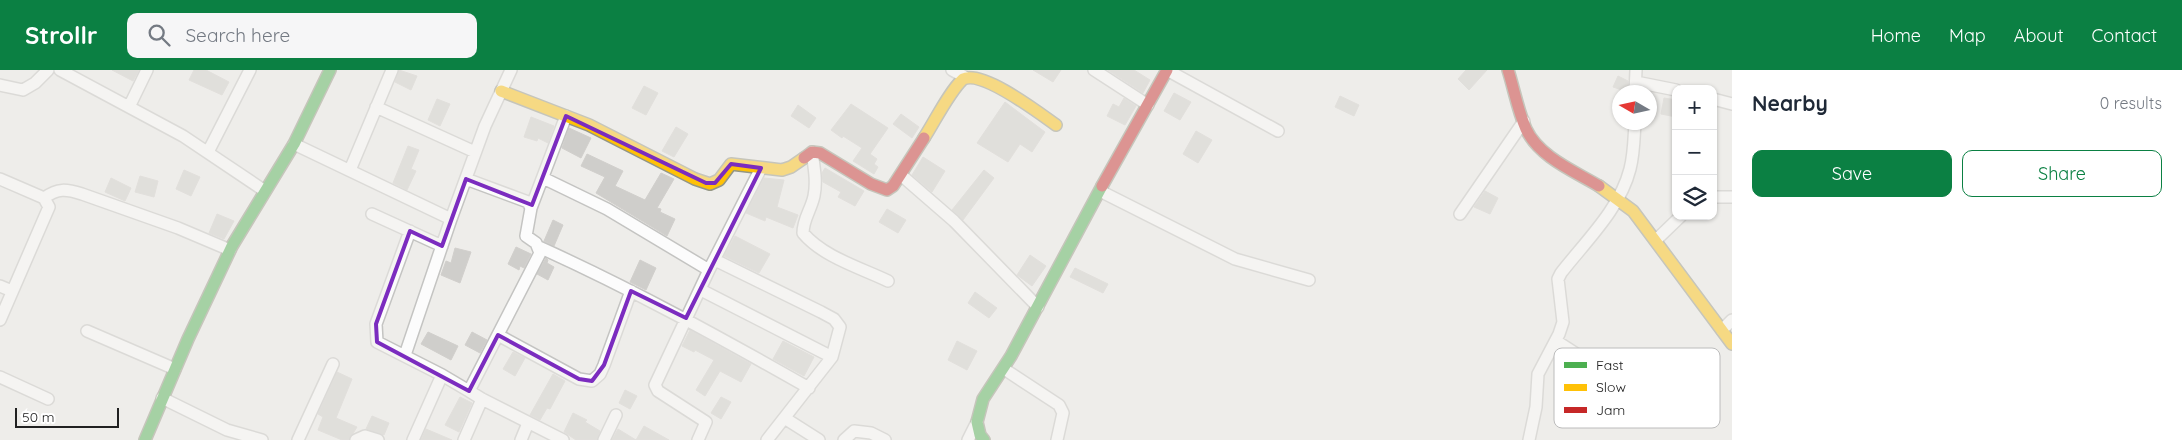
<!DOCTYPE html>
<html lang="en">
<head>
<meta charset="utf-8">
<style>
  :root { --surface:#fff; --page:#f6f6f7; --text:#1f2937; --muted:#747a83; --line:#e0e1e3; --accent:#0b8043 }
  body { margin:0; font-family:Quicksand,sans-serif; background:var(--page); color:var(--text) }
  .controls { position:absolute; right:15px; top:15px; display:grid; overflow:hidden; border-radius:10px; box-shadow:0 1px 4px #0004 }
  .controls button { width:45px; height:45px; display:grid; place-items:center; padding:0; border:0; border-bottom:1px solid var(--line); background:var(--surface); color:var(--text); font:25px sans-serif }
  .compass { position:absolute; left:1612px; top:15px; width:45px; height:45px; border-radius:50%; background:var(--surface); box-shadow:0 1px 4px #0004; rotate:279deg }
  .scale { position:absolute; left:15px; bottom:12px; width:104px; box-sizing:border-box; padding-left:5px; border:2px solid #212121; border-top:0; font-size:14px; line-height:18px; white-space:nowrap; color:#212121; -webkit-text-stroke:4px #fff; paint-order:stroke }
  .list { margin:0; padding:0; list-style:none }
  h2 { display:flex; justify-content:space-between; align-items:center; height:65px; margin:0; padding:0 20px; font-size:21px }
  h2 small { font-size:16px; font-weight:400; color:var(--muted) }
  .actions { display:flex; gap:10px; padding:15px 20px }
  .actions a { flex:1; padding:11px 0; border:1px solid var(--accent); border-radius:10px; text-align:center; font-size:18px; color:var(--accent) }
  .actions .main { background:var(--accent); color:#fff }
  .icon { flex:none; width:28px; height:28px; fill:none; stroke:currentColor; stroke-width:2; stroke-linecap:round; stroke-linejoin:round }
  .map { position:relative; flex:none; width:1732px; height:370px; overflow:hidden }
  header { display:flex; align-items:center; gap:30px; box-sizing:border-box; height:70px; padding:0 25px; background:var(--accent); color:#fff }
  header strong { font-size:24px }
  nav { display:flex; gap:28px; margin-inline-start:auto; font-size:18px }
  .search { width:350px; height:45px; background:var(--page); display:flex; align-items:center; gap:12px; box-sizing:border-box; padding:0 18px; border-radius:10px; color:var(--muted); font-size:19px }
  main { display:flex }
  aside { flex:1; background:var(--surface) }
  .map>svg:first-child { display:block }
</style>
</head>
<body>
<header>
<strong>Strollr</strong>
<div class="search"><svg class="icon" aria-label="search" viewBox="0 0 24 24"><circle cx="10" cy="10" r="6"/><path d="M15 15l6 6"/></svg>Search here</div>
<nav><a>Home</a><a>Map</a><a>About</a><a>Contact</a></nav>
</header>
<main>
<div class="map">
<svg width="1732" height="370" viewBox="0 0 1732 370">
  <rect width="100%" height="100%" fill="#eeedea"/>
  <!-- building -->
  <path fill="#cfcecb" stroke="#d1cfcc" d="M112,0H139L133,11Z
    M194,0H206L229,12L222,25L189,10Z
    M399,0L417,6L411,20L395,12Z
    M1033,0H1061L1053,12Z
    M1108,0H1134L1150,10L1143,23Z
    M1466,0H1487L1469,20L1458,9Z
    M1618,6L1628,11V22L1613,17Z
    M644,16L658,23L646,45L632,38Z
    M1174,23L1191,32L1180,50L1164,41Z
    M1340,26L1359,35L1354,46L1335,37Z
    M1124,28L1136,36L1125,55L1107,46L1113,34L1119,37Z
    M1664,28L1676,30V47L1661,44Z
    M437,29L450,34L440,56L428,50Z
    M1005,32L1045,62L1032,82L1020,74L1008,92L977,73Z
    M851,34L888,58L870,84L877,89L874,94L878,97L874,104L853,91L862,78L843,66L842,68L831,60Z
    M798,35L816,48L809,58L791,46Z
    M901,44L919,57L912,68L893,54Z
    M531,47L554,56L548,73L538,68L537,71L524,67Z
    M676,57L688,64L674,87L662,81Z
    M569,58L591,68L581,88L562,78Z
    M1196,61L1212,70L1198,93L1183,84Z
    M408,76L419,80L411,99L416,101L407,120L393,113Z
    M587,84L623,101L615,116L645,130L661,103L674,109L657,138L661,139L660,142L675,149L667,166L596,123L605,107L581,96Z
    M923,87L945,101L932,122L912,105Z
    M825,98L864,121L855,136L838,127L841,122L823,112L822,103Z
    M184,100L200,107L191,126L176,119Z
    M984,100L994,108L963,150L952,140Z
    M140,106L158,111L154,127L135,122Z
    M111,108L131,118L125,131L105,122Z
    M764,108L784,110L777,137L798,145L793,158L766,147L765,151L746,143Z
    M1485,121L1498,128L1490,144L1474,137Z
    M887,139L906,150L898,163L879,152Z
    M217,144L234,151L224,169L209,163Z
    M553,150L563,155L554,176L544,171Z
    M735,166L770,184L759,203L724,186Z
    M516,177L531,184L524,198L520,196L519,200L508,194Z
    M455,178L471,182L460,213L441,205L446,191L451,193Z
    M1030,185L1046,196L1032,216L1017,205Z
    M546,188L548,190L547,193L554,197L548,210L537,204Z
    M640,190L656,198L646,220L630,212Z
    M1075,198L1108,214L1103,223L1070,207Z
    M975,222L997,238L989,248L968,233Z
    M690,260L751,294L741,312L720,301L705,326L696,320L714,290L695,280L694,282L682,276Z
    M428,262L458,276L451,290L421,274Z
    M472,262L487,270L480,283L465,275Z
    M783,271L814,287L804,306L773,289Z
    M957,271L977,281L967,300L948,290Z
    M513,282L525,288L515,306L503,299Z
    M337,302L352,309L336,348L357,357L349,370H342L318,360L323,347L318,344Z
    M553,304L565,311L550,339L547,338L540,350L530,345Z
    M625,320L637,326L630,339L619,333Z
    M460,327L472,333L459,362L445,355Z
    M721,327L731,332L721,349L711,343Z
    M573,343L587,350L585,352L600,361L597,370H576L564,362Z
    M372,346L389,353L384,365L366,359Z
    M644,356L669,370H636Z
    M426,359L452,370H421Z
    M618,359L636,370H612Z"/>
  <g fill="none" stroke-linecap="round" stroke-linejoin="round">
    <!-- street casing -->
    <g stroke="#c4c4c2" stroke-width="14">
      <path id="street" d="M60,0L183,66L265,121
        M952,0L965,7
        M1094,0L1148,35
        M1167,0L1278,61
        M1636,12L1676,20
        M0,15L23,20L35,13L48,0
        M1635,22L1636,0
        M1713,29L1732,34
        M129,37L147,0
        M376,37L475,82
        M294,74L451,149L405,285
        M208,82L250,0
        M812,82C814,97 817,111 814,126C811,140 803,149 803,163C823,187 861,198 888,211
        M350,100L392,0
        M901,105L954,151L1038,237
        M543,108L607,139L709,200
        M0,109L44,128L49,137L0,250
        M466,109L528,132L531,138L526,166L536,173L540,183L469,321L482,329L563,370
        M1100,121L1235,189L1309,210
        M1713,127H1732
        M44,128C58,118 66,119 82,124L178,158L230,180
        M531,138L566,46
        M372,144L442,176
        M1460,144L1524,51
        M451,149L485,56L511,0
        M410,161L376,254L377,272L442,305
        M1656,170L1681,146
        M539,177C632,219 721,268 809,318
        M715,190L821,242L834,249L840,257L832,287L767,370
        M0,216L12,221
        M701,220L832,287
        M1722,260L1732,250
        M87,261L175,299
        M498,265L579,309L592,311L600,304L604,295L631,221
        M1556,271L1640,325L1687,346
        M1004,299L1059,335L1063,343L1057,370
        M0,307L48,329
        M162,328L227,360L262,370
        M786,349L819,370
        M298,370L333,294
        M356,370L365,366L378,370
        M413,370L442,305L469,321
        M464,370L482,329
        M521,370L528,353
        M604,370L616,345
        M698,370L706,352L658,321L655,315L709,200L761,98
        M844,370L854,361L871,363L885,370
        M968,370L977,352
        M1529,370L1536,337L1538,304L1559,264L1563,252L1558,209L1561,203C1585,172 1620,139 1630,99C1634,84 1634,68 1635,52"/>
    </g>
    <!-- fast casing -->
    <g stroke="#949684" stroke-width="14">
      <path id="fast" d="M145,370L188,269L232,176L294,74L330,0
        M984,370L980,365L977,352L983,329L1011,286L1102,116"/>
    </g>
    <!-- slow casing -->
    <g stroke="#949684" stroke-width="14">
      <path id="slow" d="M501,21L589,55L695,109L710,114L719,110L731,94L782,100L791,97L804,88
        M924,68C935,51 949,22 963,9C983,0 1039,43 1056,55
        M1599,116L1633,141L1732,274"/>
    </g>
    <!-- jam casing -->
    <g stroke="#949684" stroke-width="14">
      <path id="jam" d="M1508,0C1514,19 1518,41 1526,59C1539,87 1574,101 1599,116
        M804,88L812,82L820,83L871,114L887,120L893,116L924,68
        M1102,116L1167,0"/>
    </g>
    <!-- street -->
    <use href="#street" stroke="#fcfcfc" stroke-width="11"/>
    <!-- fast -->
    <use href="#fast" stroke="#4caf50" stroke-width="11"/>
    <!-- slow -->
    <use href="#slow" stroke="#ffc107" stroke-width="11"/>
    <!-- jam -->
    <use href="#jam" stroke="#c62828" stroke-width="11"/>
  </g>
  <!-- marked area -->
  <path d="M0 0H1732V370H0ZM566,46L706,113H715L731,94L761,98L686,248L631,221L604,295L592,311L579,309L498,265L469,321L377,272L376,254L410,161L442,176L466,109L532,135Z" fill="#eeedea" fill-opacity=".55" fill-rule="evenodd"/>
  <path fill="none" stroke="#7b2cbf" stroke-width="4" stroke-linejoin="round" d="M566,46L706,113H715L731,94L761,98L686,248L631,221L604,295L592,311L579,309L498,265L469,321L377,272L376,254L410,161L442,176L466,109L532,135Z"/>
  <!-- legend -->
  <rect x="1554" y="278" width="166" height="80" rx="8" fill="#fff" stroke="#bcbcbc" stroke-width="1"/>
  <rect x="1564" y="292" width="23" height="6" fill="#4caf50"/>
  <rect x="1564" y="314" width="23" height="7" fill="#ffc107"/>
  <rect x="1564" y="337" width="23" height="6" fill="#c62828"/>
  <g font-size="14" fill="#212121">
    <text x="1596" y="300">Fast</text>
    <text x="1596" y="322">Slow</text>
    <text x="1596" y="345">Jam</text>
  </g>
</svg>
<div class="controls">
<button>+</button>
<button>−</button>
<button><svg class="icon" aria-label="layers" viewBox="0 0 24 24"><path d="M12 4l9 5-9 5-9-5zM3 14l9 5 9-5"/></svg></button>
</div>
<svg class="compass" viewBox="-18 -18 36 36"><path d="M0-13l5 13h-10z" fill="#e53935"/><path d="M0 13l5-13h-10z" fill="#747a83"/></svg>
<div class="scale">50 m</div>
</div>
<aside>
<h2>Nearby<small>0 results</small></h2>
<ul class="list">
</ul>
<div class="actions"><a class="main">Save</a><a>Share</a></div>
</aside>
</main>
</body>
</html>
